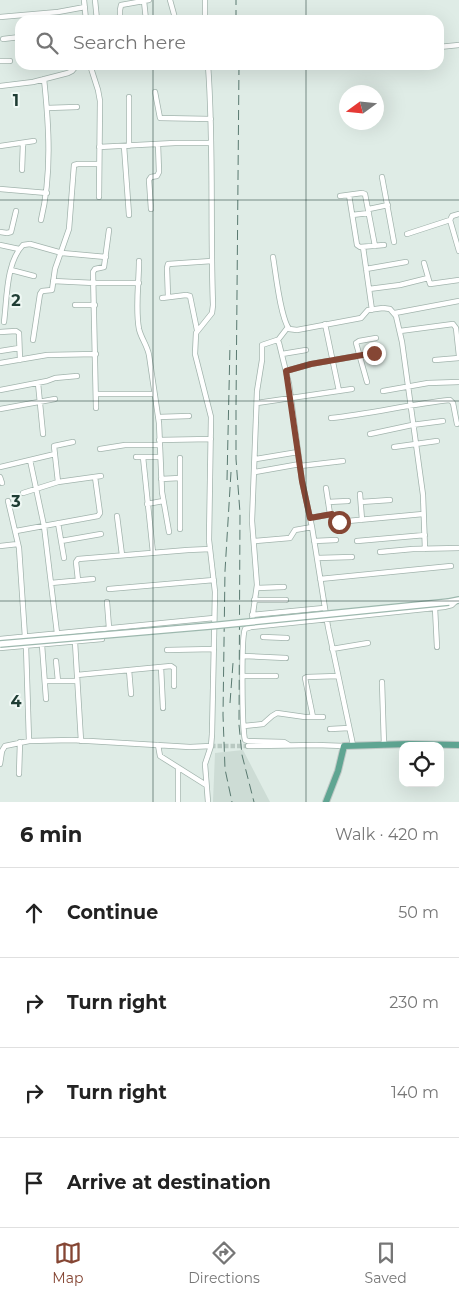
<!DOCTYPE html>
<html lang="en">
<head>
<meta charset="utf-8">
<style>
  :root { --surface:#fff; --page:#f2f2f2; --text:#222; --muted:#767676; --line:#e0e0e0; --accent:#854634 }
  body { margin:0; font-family:Montserrat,sans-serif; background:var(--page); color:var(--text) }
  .controls { position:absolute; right:15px; bottom:15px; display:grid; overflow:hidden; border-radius:10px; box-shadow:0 5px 20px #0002 }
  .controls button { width:45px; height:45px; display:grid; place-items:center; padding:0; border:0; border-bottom:1px solid var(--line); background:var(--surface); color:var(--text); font:25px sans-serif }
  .compass { position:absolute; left:339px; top:85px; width:45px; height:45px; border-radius:50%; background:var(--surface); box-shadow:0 5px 20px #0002; rotate:255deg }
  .stop { position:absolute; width:15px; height:15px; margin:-11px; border:4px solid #854634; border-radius:50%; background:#fff }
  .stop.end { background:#854634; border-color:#fff; box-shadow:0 1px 5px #0008 }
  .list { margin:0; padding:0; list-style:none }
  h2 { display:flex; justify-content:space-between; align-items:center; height:65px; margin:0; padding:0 20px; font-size:21px }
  h2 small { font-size:16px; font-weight:400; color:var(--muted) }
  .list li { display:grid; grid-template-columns:32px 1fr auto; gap:15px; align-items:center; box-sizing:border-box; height:90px; padding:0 20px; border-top:1px solid var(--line) }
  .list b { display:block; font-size:19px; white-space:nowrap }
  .list em { font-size:16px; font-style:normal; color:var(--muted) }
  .icon { flex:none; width:28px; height:28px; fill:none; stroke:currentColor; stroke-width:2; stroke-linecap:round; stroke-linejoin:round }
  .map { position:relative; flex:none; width:459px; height:802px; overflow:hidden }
  .search { position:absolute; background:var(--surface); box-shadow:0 5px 20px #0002; left:15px; right:15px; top:15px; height:55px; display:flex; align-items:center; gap:12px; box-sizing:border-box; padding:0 18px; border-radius:15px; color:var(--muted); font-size:19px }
  .sheet { height:425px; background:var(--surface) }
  nav { display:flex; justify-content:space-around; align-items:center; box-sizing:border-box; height:70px; border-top:1px solid var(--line); background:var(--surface); font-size:14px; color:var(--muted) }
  nav a { display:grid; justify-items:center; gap:2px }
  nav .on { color:var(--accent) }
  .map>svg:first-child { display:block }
</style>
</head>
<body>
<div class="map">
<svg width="459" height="802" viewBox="0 0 459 802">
  <rect width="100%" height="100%" fill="#dfece6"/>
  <!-- built -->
  <path fill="#cddcd5" d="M243,750L270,802H213L215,753Z"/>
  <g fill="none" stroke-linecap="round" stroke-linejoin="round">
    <!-- street-tunnel -->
    <path stroke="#b9c9c2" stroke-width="4.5" stroke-dasharray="4.5 2" stroke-linecap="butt" d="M211,746H248"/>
    <!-- street casing -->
    <g stroke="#a2b4ad" stroke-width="6">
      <path id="street" d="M84,0L86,20
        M95,0L97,20
        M170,0L175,18
        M205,0V20
        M144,1L146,20
        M0,17L58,12L85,7
        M120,20V10L121,5L149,0
        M3,39L20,37
        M439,47L459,45
        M0,61H10
        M90,65L98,90L100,101L99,197
        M208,65C214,145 210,225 213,305L212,313L196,333L195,354L211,417L209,540L215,592L212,734L211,746L205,764L208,802
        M0,86L33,82L68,73L72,71L77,65
        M155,92L160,118L211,119
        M47,108L77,107
        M0,146L34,141
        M124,146L129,215
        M129,146V97
        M99,147L175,143H211
        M22,170L23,143
        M382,177L394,242
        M0,189L47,193
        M349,195L357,245L360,247L384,245
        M340,196L362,193L365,194L375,246
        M151,209L149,180L151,177L157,176L159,172L158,144
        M369,209L388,205
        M459,214L452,216L450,220L459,251
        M352,215L369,213
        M41,220C52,174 49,126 44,79
        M0,232L7,233L11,232L16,211
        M407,234L450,220
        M0,245L19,249
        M363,247L372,310
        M273,257C276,274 280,316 289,329L297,330L361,318L368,310L383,308L390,309L396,316L402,342L423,495L425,549
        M139,261C139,283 135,308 139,329C141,338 147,345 149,355L159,423L162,492L169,532
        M424,263L430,284L459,280
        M366,269L406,262
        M11,270L34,276
        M53,281L94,283H139
        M369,289L400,285L428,278
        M168,297L167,268L168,264L212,261
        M162,298L186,295L190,296L197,330
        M75,305H95
        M395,313L459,301
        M4,322C7,299 6,262 23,245L30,244L62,253L106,257
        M325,324L339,391
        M400,331L453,324L456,328L459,356
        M0,332L16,331L19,333L20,360
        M33,340L40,294L42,291L52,290L55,269L69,229L74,165L78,164H99
        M278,340L288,327
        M0,351L19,348
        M282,354L306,350
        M435,360L459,358
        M0,363L47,355L96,354
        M286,371L311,364L374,353
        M367,382L356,343L359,341L376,338
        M38,383L43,434
        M0,390L47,381L55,378L77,376
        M383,391L428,383L459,382
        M97,394H154
        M257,403L352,389
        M96,408L93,272L95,269L104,267L109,230
        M0,409L55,399
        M158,417L189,416
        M331,418C371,414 410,404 450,400L453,403L457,424
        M370,434L412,425L443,421
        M159,440L211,439
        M394,447L437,441
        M100,449L125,445H159
        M136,457H160
        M143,457L153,553
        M180,458V529
        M256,459L298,452
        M30,460L44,526L57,633
        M300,466L343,461
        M0,467L55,454
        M255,472L300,464
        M0,477L2,483
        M161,479L180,478
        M58,482L54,446L73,442
        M326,488L330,514
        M23,493L58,482L101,476
        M360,494L362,520
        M8,501L19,548L25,637
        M328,502L348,501
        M361,502L390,500
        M147,504L163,501
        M117,516L122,555
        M310,518L332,514L337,522L423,514
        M58,523L64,558
        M16,531L98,516L100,513L95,477
        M61,541L101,534
        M255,541L290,538L295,530L312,527
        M314,541L336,540
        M357,541L425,535
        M0,546L18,544
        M380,552L413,549L459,548
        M317,558L352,557
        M320,579L451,566
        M78,580L76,562L78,559L188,550L210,549
        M51,583L93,579
        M257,588L284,587
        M109,589L214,580
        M254,600H286
        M107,602L109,628
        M435,608L437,647
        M252,615L324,608
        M251,627L257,585L252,521L257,391L262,360V345L277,340L279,343L289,384L302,481L312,527L328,627L353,745
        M263,637L287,638
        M0,639L214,618
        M75,642L81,741
        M42,645L46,699
        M26,646L29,741
        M0,648L102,639
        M332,649L368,643
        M167,650L214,649
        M243,656L286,658
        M56,661L58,681
        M161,667L163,708
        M129,670L131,694
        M77,675L171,666L174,668V686
        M243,676H276
        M45,681H77
        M382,682L384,745
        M313,717L305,678L307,677L338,676
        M244,726L263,724L272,716L277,713L305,717H323
        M330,729L349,728
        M158,745L160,756L206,785
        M289,745L284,742L248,741L245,740C242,728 241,637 245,629L251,627L444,607L452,605L456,601
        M248,746L316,745L344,746
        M0,764L2,751L5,746L29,741L72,740L190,747L211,746
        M19,774L20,742
        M178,802V768"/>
    </g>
    <!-- secondary casing -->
    <g stroke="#9db8ae" stroke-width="8">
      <path id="secondary" d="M449,602L459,600"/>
    </g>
    <!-- primary casing -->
    <g stroke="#c0c9c6" stroke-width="8">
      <path id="primary" d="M326,802L338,771L344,746L408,744L459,745"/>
    </g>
    <!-- street -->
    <use href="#street" stroke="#fff" stroke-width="4.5"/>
    <!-- secondary -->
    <use href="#secondary" stroke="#fff" stroke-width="5.5"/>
    <!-- primary -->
    <use href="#primary" stroke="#5fa592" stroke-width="6"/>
    <!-- rail -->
    <path stroke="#597970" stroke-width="1" stroke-dasharray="10 5" stroke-linecap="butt" d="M236,20V0
      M239,65L236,408V459L240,513L239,725L242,755L254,802
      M231,472L225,571L223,715L225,769L232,802
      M227,480L230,345
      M230,703L233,663"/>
    <!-- secondary-bridge casing -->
    <g stroke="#9db8ae" stroke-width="8" stroke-linecap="butt">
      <path id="secondary-bridge" d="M0,644L210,626L449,602"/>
    </g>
    <!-- secondary-bridge -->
    <use href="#secondary-bridge" stroke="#fff" stroke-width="5.5"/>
  </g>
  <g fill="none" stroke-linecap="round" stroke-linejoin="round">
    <!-- route -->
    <path stroke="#854634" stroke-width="6" d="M339,522H335L332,514L310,518L302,481L286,371L311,364L374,353"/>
  </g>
  <!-- grid -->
  <path fill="none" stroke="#1f3d34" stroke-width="1" stroke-opacity="0.55" d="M153,0V20M306,0V20M153,65V802M306,65V802M0,200H459M0,401H459M0,601H459"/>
  <g font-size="16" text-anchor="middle" font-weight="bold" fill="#1f3d34" stroke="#eff8f4" stroke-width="4" stroke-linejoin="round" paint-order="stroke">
    <text x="16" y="106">1</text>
    <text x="16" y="306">2</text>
    <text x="16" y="507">3</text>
    <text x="16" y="707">4</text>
  </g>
</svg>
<div class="controls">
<button><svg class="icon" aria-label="locate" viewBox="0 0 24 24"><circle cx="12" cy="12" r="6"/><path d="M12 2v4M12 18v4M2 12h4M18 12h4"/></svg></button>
</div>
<svg class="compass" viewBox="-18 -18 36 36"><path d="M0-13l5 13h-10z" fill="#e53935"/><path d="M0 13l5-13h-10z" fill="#767676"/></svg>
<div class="stop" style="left:339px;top:522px"></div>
<div class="stop end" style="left:374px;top:353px"></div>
<div class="search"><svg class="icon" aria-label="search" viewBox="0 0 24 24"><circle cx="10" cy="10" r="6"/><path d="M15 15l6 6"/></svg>Search here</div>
</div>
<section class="sheet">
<h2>6 min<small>Walk · 420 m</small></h2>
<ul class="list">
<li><svg class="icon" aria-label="ahead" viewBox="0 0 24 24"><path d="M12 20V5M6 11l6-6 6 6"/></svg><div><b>Continue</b></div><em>50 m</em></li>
<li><svg class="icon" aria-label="right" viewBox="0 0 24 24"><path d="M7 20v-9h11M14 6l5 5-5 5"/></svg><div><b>Turn right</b></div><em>230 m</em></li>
<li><svg class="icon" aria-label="right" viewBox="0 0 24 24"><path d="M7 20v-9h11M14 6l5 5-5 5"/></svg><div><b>Turn right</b></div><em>140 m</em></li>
<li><svg class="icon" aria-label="arrive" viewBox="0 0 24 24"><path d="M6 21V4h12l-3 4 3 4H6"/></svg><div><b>Arrive at destination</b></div></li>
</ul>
</section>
<nav>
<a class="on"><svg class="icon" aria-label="map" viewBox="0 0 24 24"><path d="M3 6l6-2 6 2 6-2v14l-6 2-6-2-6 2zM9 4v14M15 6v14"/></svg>Map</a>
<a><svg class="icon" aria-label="directions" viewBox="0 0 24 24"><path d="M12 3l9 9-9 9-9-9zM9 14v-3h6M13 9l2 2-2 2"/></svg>Directions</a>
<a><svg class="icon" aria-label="saved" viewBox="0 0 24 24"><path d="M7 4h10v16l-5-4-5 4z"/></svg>Saved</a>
</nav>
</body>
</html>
